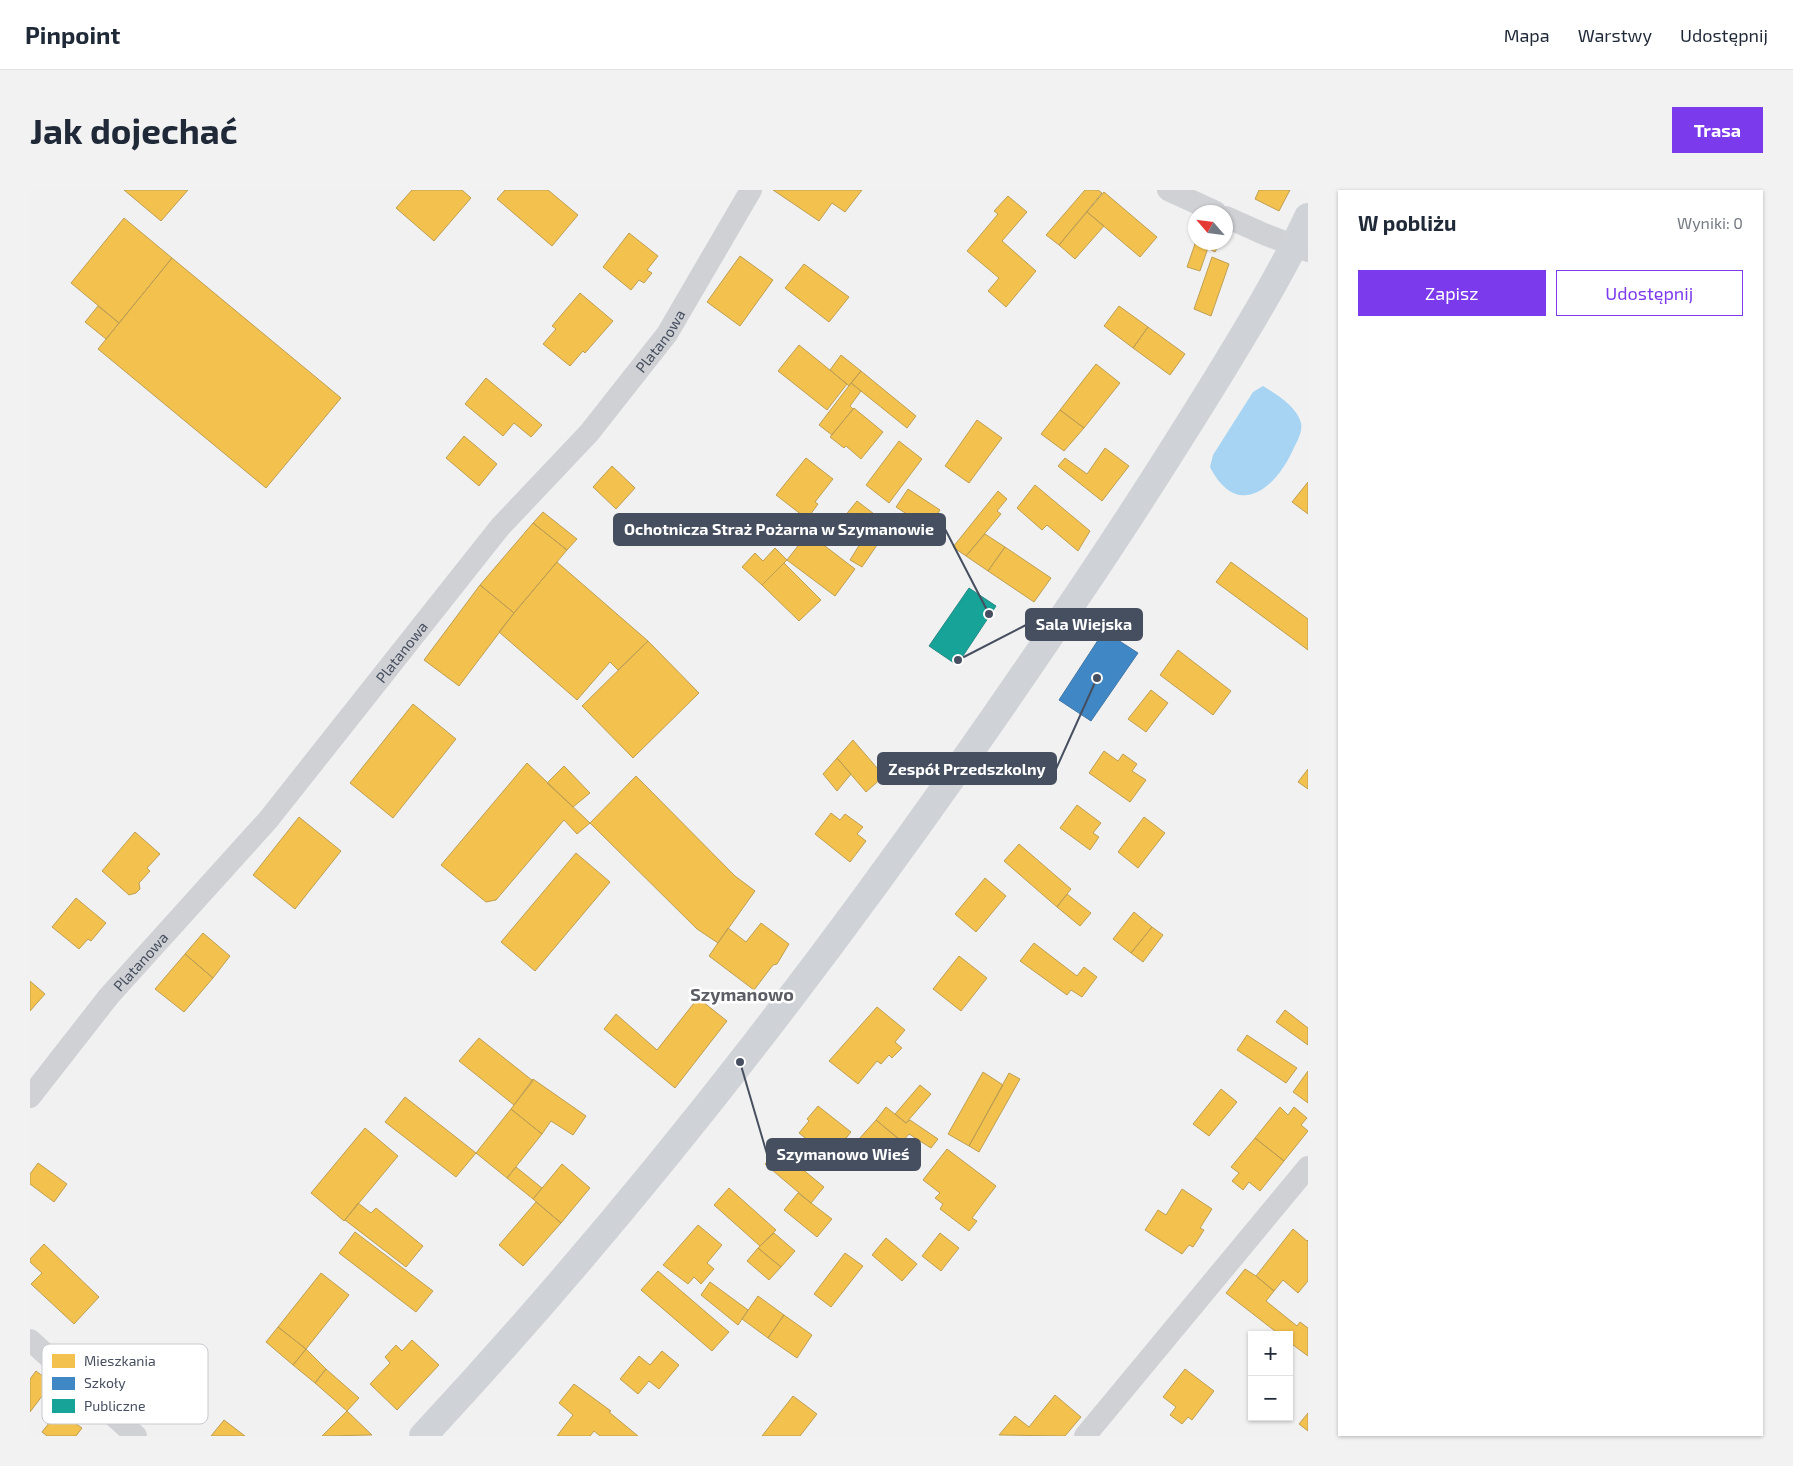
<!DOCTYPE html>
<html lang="pl">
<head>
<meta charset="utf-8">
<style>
  :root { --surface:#fff; --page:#f2f2f3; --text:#1f2937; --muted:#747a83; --line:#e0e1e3; --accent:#7c3aed }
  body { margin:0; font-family:"Exo 2",sans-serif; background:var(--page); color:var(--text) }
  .controls { position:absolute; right:15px; bottom:15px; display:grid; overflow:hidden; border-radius:0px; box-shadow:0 1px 4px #0004 }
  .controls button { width:45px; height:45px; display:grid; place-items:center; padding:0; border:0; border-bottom:1px solid var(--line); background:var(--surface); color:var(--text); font:25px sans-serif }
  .compass { position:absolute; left:1158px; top:15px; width:45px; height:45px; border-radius:50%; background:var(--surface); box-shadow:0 1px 4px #0004; rotate:298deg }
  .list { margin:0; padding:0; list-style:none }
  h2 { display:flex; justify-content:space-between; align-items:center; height:65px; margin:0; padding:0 20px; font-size:21px }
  h2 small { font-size:16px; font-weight:400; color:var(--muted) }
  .actions { display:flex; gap:10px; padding:15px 20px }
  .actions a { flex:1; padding:11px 0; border:1px solid var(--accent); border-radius:0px; text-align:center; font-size:18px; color:var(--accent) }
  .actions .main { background:var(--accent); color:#fff }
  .map { position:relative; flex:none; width:1278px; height:1246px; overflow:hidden; border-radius:0px }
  header { display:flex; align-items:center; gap:30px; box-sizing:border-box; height:70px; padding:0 25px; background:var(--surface); border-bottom:1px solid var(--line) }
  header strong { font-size:24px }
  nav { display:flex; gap:28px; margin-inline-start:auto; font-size:18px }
  .intro { display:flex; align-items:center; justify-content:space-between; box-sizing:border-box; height:120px; padding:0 30px }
  h1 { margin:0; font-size:35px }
  .button { padding:12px 22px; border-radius:0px; background:var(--accent); color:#fff; font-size:18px; font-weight:700 }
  main { display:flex; gap:30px; padding:0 30px }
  aside { flex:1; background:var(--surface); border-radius:0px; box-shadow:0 1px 4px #0004 }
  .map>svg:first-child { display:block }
</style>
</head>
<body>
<header>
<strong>Pinpoint</strong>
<nav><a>Mapa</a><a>Warstwy</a><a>Udostępnij</a></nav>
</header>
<div class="intro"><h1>Jak dojechać</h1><a class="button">Trasa</a></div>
<main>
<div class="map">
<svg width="1278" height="1246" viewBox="0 0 1278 1246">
  <rect width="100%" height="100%" fill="#f2f1f1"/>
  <!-- water -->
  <path fill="#a6d4f2" d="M1233,196C1246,204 1267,217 1271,233C1273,243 1266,253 1262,262C1243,302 1206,328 1180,277L1183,265L1223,202Z"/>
  <!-- homes -->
  <path fill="#f2c14e" stroke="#be9f53" d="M94,0H158L131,31Z
    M382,0H432L441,8L404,51L366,18Z
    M475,0H518L548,25L522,56L467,9Z
    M743,0H832L815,22L802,13L789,31Z
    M1055,0H1068L1072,3L1029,55L1016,45Z
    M1229,0H1260L1249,21L1225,9Z
    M1074,2L1127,47L1110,67L1057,22Z
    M978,6L997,22L972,51L1006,81L976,117L958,101L969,88L937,61L968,24L964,21Z
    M1057,22L1074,36L1045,69L1029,55Z
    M94,28L142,68L89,133L41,93Z
    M599,43L628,66L617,80L622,83L614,93L609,90L601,100L573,77Z
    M1166,51V52H1190L1185,62L1178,58L1170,81L1157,77Z
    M710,66L743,90L710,136L677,112Z
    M1182,67L1199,74L1181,126L1164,119Z
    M142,68L311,208L236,298L68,159Z
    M774,74L819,107L799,132L755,98Z
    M550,103L583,131L555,163L553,161L540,176L513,154L526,139L522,136Z
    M68,116L89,133L76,149L55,132Z
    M1089,116L1118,137L1103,158L1074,136Z
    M1118,137L1155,164L1140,185L1103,158Z
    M769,155L817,194L797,220L748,181Z
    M811,165L831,181L819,196L800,180Z
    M1066,174L1090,193L1054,238L1030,220Z
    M831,181L886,226L877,238L821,193Z
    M456,188L512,235L501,247L484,233L473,246L435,214Z
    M821,193L831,201L820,216L823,219L802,245L789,235Z
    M824,218L853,242L831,269L816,256L814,258L800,247Z
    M1030,220L1054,238L1034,261L1011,244Z
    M947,230L972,248L939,293L915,276Z
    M434,246L467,274L449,296L416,268Z
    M869,251L892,269L859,313L836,295Z
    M1075,258L1099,276L1072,311L1028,276L1035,268L1057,284Z
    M776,268L803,289L785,312L788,314L777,329L746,305Z
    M582,276L605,298L586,319L563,297Z
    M1278,292V324L1262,312Z
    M1005,295L1060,341L1048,361L1017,335L1012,340L987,318Z
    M878,299L910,320L898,338L866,317Z
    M968,301L977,309L967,321L971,324L936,366L923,357Z
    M827,311L860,336L832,377L820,370L833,349L810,332Z
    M513,322L547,349L537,360L503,333Z
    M503,333L537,360L484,423L450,395Z
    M778,343L825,379L805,406L757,370Z
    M955,344L975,357L958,381L936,366Z
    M975,357L1021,388L1004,412L958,381Z
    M745,358L757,370L732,395L712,377L725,363L733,371Z
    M527,372L618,451L588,480L580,472L547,510L469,442L484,423Z
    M1201,372L1278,429V460L1186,392Z
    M754,373L791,410L769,431L732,395Z
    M450,395L484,423L429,496L394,470Z
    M618,451L669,503L603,568L552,516Z
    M1148,460L1201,501L1183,525L1130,485Z
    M1121,500L1138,513L1116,542L1098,529Z
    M383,514L426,549L363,628L320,593Z
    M823,550L854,586L836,602L807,568Z
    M1074,561L1088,571L1093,564L1107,574L1102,581L1116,590L1100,612L1059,583Z
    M807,568L821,584L807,601L793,584Z
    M497,573L560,633L547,644L534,630L466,710L456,712L411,675Z
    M534,576L560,603L543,617L517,593Z
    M1278,579V599L1268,592Z
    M606,586L705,686L725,701L688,753L667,739L560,633Z
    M1047,615L1071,633L1063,643L1069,647L1060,660L1030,638Z
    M801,623L810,630L815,624L833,637L827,644L836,651L820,672L785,644Z
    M269,627L311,661L265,719L223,685Z
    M1114,627L1135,643L1108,678L1088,662Z
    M105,642L130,664L117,678L120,681L109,693L110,699L106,703L99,705L72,681Z
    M989,654L1041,699L1027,717L974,671Z
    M546,663L580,692L505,781L471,752Z
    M955,688L976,706L946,742L925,724Z
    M1037,704L1061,723L1050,736L1027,717Z
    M46,708L76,733L61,751L58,749L49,759L22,737Z
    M1104,722L1122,737L1101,763L1083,749Z
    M731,733L759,754L747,774L743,775L724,800L679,766L698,738L716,752Z
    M1122,737L1133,745L1113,772L1101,763Z
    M173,743L200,766L183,788L155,764Z
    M1004,753L1047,786L1054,777L1067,787L1052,807L1041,800L1037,805L990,771Z
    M155,764L183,788L154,822L125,799Z
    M929,766L957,788L931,821L903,799Z
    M0,791L15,804L0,821Z
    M668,808L697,831L645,898L574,839L586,824L627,860Z
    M847,817L875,840L865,852L872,858L862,868L859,865L851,874L847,871L828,894L799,871Z
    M1255,820L1278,838V855L1246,832Z
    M1217,845L1267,878L1256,893L1207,860Z
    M449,848L503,891L484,915L429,871Z
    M1278,881V913L1263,902Z
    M953,882L973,895L939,956L918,944Z
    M979,883L990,889L949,962L939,956Z
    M503,889L556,926L543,945L521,931L512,944L481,919Z
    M890,895L901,904L876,933L865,924Z
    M1191,899L1207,912L1179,946L1163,934Z
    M375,907L446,963L426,987L355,932Z
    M788,916L821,942L800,968L769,943L779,931L777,929Z
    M856,917L876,933L880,930L908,949L901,958L879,944L872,952L846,930Z
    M1250,917L1258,925L1264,917L1277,928L1271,935L1278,941L1254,971L1225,948Z
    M481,919L512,944L477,988L446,963Z
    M846,930L879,957L863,977L829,949Z
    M335,938L368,966L314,1031L281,1003Z
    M1225,948L1254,971L1230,1001L1219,992L1213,1000L1202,991L1209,983L1201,977Z
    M748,959L794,997L781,1013L735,974Z
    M917,959L966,996L942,1028L947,1031L939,1041L910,1019L913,1014L905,1008L910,1003L893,990Z
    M8,973L37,994L24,1012L0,994V984Z
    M532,974L560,998L531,1033L503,1009Z
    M486,977L512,998L503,1009L477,988Z
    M699,998L746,1040L730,1056L684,1015Z
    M1152,999L1182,1019L1170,1038L1174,1040L1163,1057L1159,1055L1152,1064L1115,1040L1128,1020L1136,1025Z
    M768,1003L802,1029L787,1047L754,1020Z
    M506,1012L531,1033L493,1076L469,1055Z
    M328,1013L341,1023L346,1018L393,1056L376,1077L315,1030Z
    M668,1035L692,1055L677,1073L684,1079L671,1094L664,1087L658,1094L633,1075Z
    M1263,1039L1277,1051L1278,1050V1091L1268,1103L1253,1090L1244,1101L1226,1086Z
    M325,1042L403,1101L386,1122L309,1063Z
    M744,1043L765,1061L751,1077L728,1058Z
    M910,1043L929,1058L911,1081L892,1066Z
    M856,1048L887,1074L872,1091L842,1065Z
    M14,1054L69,1107L44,1134L1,1094L12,1083L0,1072V1069Z
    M728,1058L751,1077L739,1090L717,1071Z
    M815,1063L833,1076L801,1117L784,1104Z
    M1215,1079L1226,1086L1244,1101L1236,1111L1267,1136L1270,1132L1278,1138V1166L1259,1152V1145H1250L1196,1103Z
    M628,1081L699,1142L682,1161L611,1100Z
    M291,1083L319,1105L276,1159L248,1137Z
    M680,1092L718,1120L708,1135L671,1105Z
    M728,1106L754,1125L738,1148L712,1129Z
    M754,1125L782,1145L767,1168L738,1148Z
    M248,1137L276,1159L263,1175L236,1152Z
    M382,1150L409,1175L367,1220L340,1194L360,1173L355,1167L366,1155L372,1161Z
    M276,1159L296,1179L285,1193L263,1175Z
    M632,1161L649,1175L629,1199L619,1191L608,1204L590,1189L609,1166L620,1175Z
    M296,1179L329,1208L317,1221L285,1193Z
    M1155,1179L1184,1201L1162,1230L1158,1227L1152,1234L1140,1225L1146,1217L1133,1207Z
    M6,1181L22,1193L0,1222V1189Z
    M544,1194L581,1221L579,1222L608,1246H570L564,1241L560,1246H527L543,1225L529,1213Z
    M1025,1205L1051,1227L1035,1246L969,1245L985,1226L999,1237Z
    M763,1206L787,1224L770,1246H732Z
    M34,1214L47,1224L42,1231L52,1238L46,1246H17L12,1242Z
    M317,1221L342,1245L292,1246Z
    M1278,1223V1241L1269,1234Z
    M194,1230L215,1246H181Z"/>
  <!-- schools -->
  <path fill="#3f88c5" stroke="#4177a6" d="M1074,441L1108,463L1061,531L1029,510Z"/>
  <!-- public -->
  <path fill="#17a398" stroke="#258a87" d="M939,398L966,416L927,475L899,456Z"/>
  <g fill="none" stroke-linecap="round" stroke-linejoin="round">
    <!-- street -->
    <g stroke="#cfd1d5" stroke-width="22">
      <path d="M1138,0L1186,22"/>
      <path d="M1196,27L1234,44L1278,61"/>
      <path id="s1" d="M0,907L79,806L238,630L470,337L559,243L637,144L721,0"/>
      <path d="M0,1150L106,1246"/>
      <path d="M1055,1246L1278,977"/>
    </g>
    <!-- secondary -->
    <path stroke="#cfd2d6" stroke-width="28" d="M393,1246C626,996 833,722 1024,440C1080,359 1133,276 1185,192C1218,138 1251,84 1278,27"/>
  </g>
  <g text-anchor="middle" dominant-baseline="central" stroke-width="5" stroke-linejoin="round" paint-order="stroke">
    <!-- street labels -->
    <g font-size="15" fill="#464f5f" stroke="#fff">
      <text stroke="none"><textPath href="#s1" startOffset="985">Platanowa</textPath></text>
      <text stroke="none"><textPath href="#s1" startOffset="580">Platanowa</textPath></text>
      <text stroke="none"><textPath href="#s1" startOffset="175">Platanowa</textPath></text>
    </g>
    <!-- quarter labels -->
    <g font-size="18" font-weight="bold" fill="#5c5e65" stroke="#fff">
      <text x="712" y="804">Szymanowo</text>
    </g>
  </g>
  <!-- legend -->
  <rect x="12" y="1154" width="166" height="80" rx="8" fill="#fff" stroke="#c8cacf" stroke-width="1"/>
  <rect x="22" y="1164" width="23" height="14" fill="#f2c14e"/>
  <rect x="22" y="1187" width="23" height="13" fill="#3f88c5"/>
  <rect x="22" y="1209" width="23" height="14" fill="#17a398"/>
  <g font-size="14" fill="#464f5f">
    <text x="54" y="1176">Mieszkania</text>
    <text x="54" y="1198">Szkoły</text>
    <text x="54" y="1221">Publiczne</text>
  </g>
  <!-- callouts -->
  <path fill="none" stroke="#464f5f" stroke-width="2" d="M959 424L915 339M928 470L996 435M1067 488L1026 579M710 872L737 964"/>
  <g fill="#464f5f" stroke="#fff" stroke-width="2">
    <circle cx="959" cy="424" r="5"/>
    <circle cx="928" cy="470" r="5"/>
    <circle cx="1067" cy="488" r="5"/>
    <circle cx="710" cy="872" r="5"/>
  </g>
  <g fill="#464f5f" stroke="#464f5f" stroke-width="2">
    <rect x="584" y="324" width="331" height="31" rx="5"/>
    <rect x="996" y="419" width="116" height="31" rx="5"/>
    <rect x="848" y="563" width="178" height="31" rx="5"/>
    <rect x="737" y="949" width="153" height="31" rx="5"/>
  </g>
  <g font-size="16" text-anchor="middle" font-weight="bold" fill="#fff">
    <text x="749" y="345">Ochotnicza Straż Pożarna w Szymanowie</text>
    <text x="1054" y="440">Sala Wiejska</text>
    <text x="937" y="585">Zespół Przedszkolny</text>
    <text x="813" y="970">Szymanowo Wieś</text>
  </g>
</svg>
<div class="controls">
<button>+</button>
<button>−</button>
</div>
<svg class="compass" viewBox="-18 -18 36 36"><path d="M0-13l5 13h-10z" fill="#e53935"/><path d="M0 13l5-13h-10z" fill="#747a83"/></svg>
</div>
<aside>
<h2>W pobliżu<small>Wyniki: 0</small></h2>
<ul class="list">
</ul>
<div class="actions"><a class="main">Zapisz</a><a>Udostępnij</a></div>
</aside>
</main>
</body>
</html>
